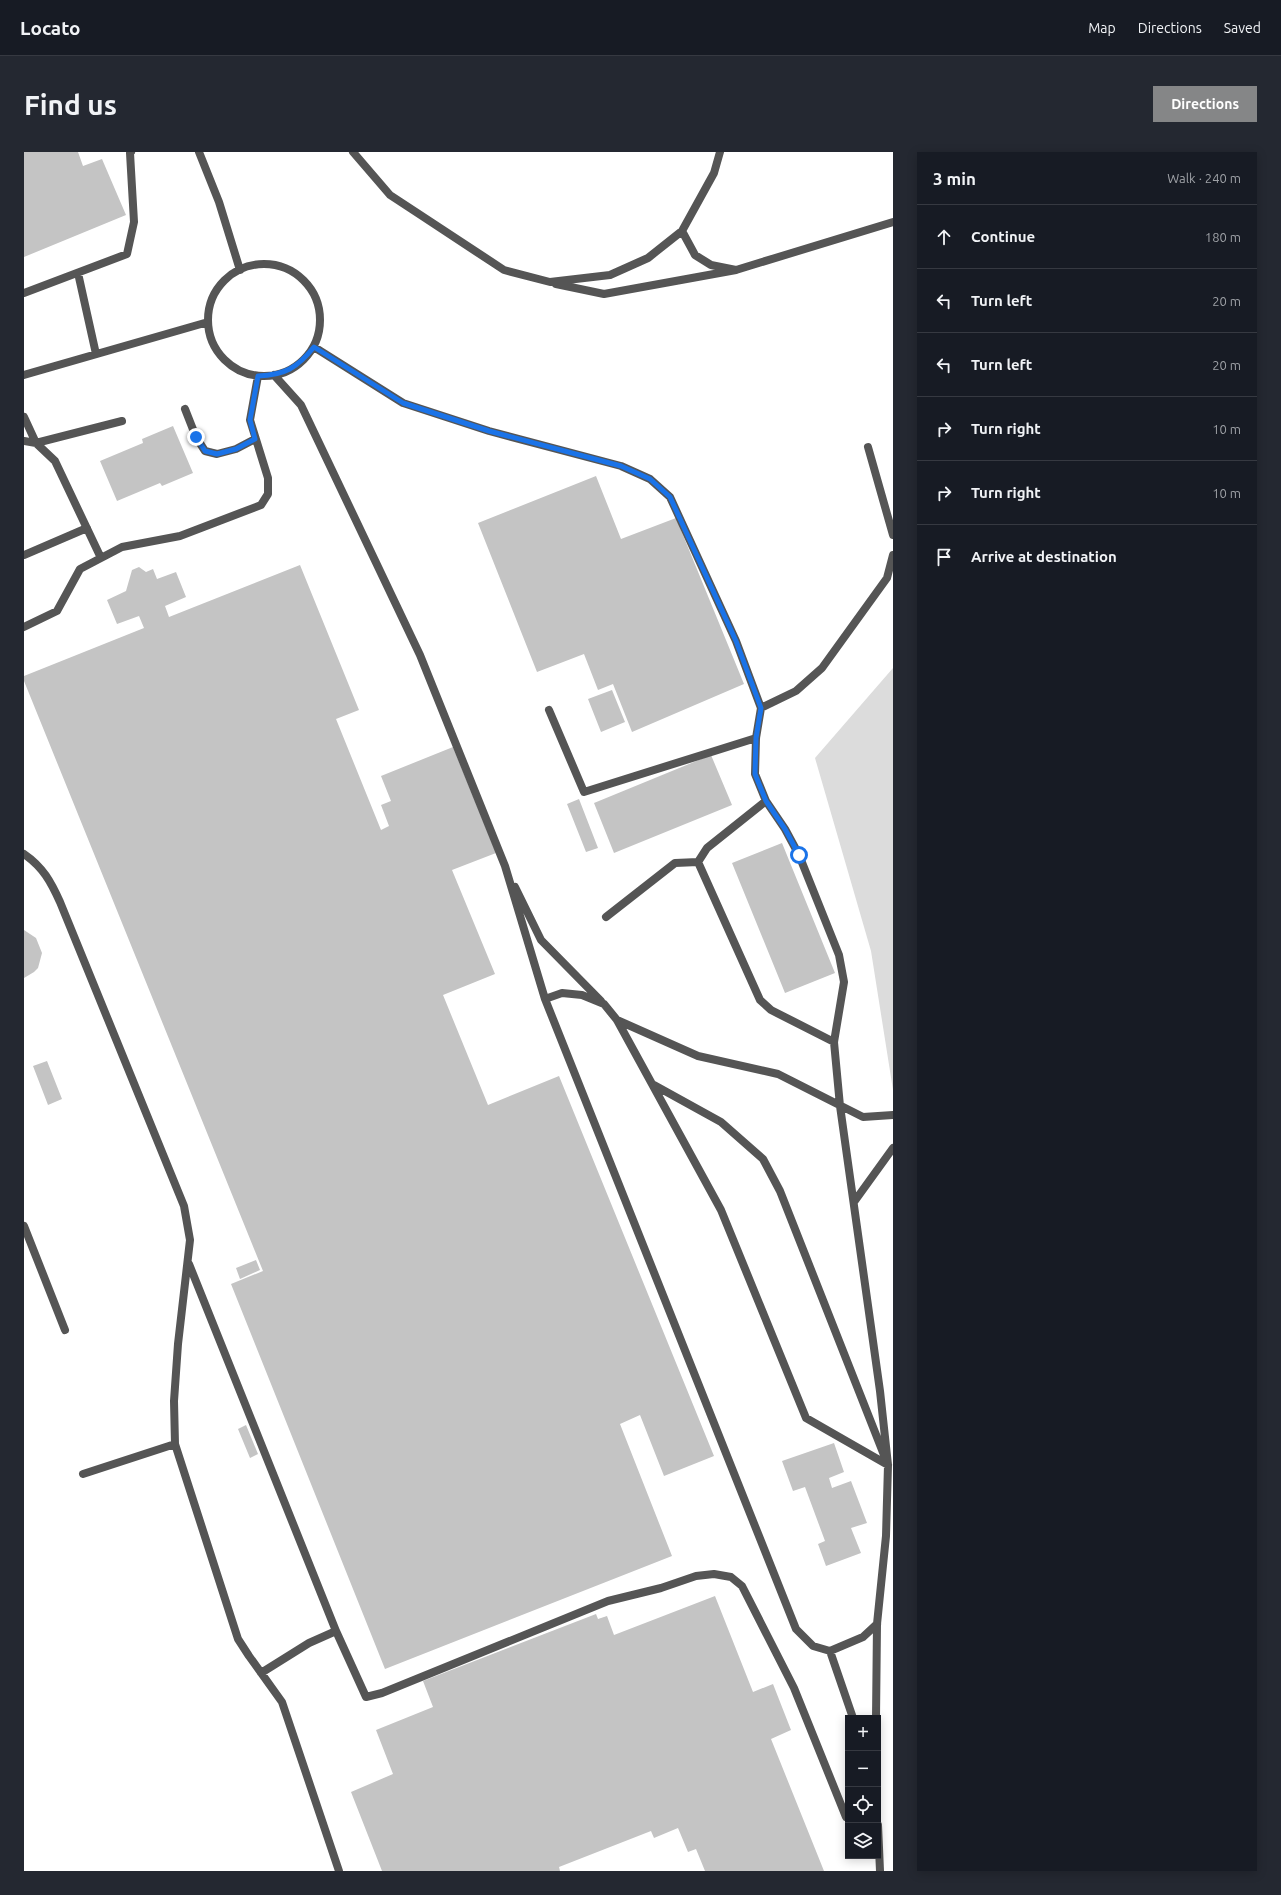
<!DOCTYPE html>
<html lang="en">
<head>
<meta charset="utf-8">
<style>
  :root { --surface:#171b24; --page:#242831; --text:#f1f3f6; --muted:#9ea1a6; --line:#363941; --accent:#858687 }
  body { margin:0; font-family:Ubuntu,sans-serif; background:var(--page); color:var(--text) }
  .controls { position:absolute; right:12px; bottom:12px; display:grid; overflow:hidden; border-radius:0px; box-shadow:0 2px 10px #0003 }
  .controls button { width:36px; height:36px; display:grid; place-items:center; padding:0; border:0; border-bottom:1px solid var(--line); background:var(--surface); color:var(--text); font:20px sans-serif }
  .stop { position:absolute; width:12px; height:12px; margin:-9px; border:3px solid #1a73e8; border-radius:50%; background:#fff }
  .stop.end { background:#1a73e8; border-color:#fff; box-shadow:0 1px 4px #0008 }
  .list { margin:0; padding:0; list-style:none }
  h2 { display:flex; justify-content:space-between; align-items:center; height:52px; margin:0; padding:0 16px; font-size:17px }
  h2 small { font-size:13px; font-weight:400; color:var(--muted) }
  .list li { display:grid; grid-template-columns:26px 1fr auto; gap:12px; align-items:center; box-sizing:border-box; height:64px; padding:0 16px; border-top:1px solid var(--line) }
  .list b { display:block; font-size:15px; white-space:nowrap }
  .list em { font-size:13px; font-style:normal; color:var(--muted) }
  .icon { flex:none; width:22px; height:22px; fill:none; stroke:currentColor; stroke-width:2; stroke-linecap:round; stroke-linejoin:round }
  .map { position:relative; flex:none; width:869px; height:1719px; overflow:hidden; border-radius:0px }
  header { display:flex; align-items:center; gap:24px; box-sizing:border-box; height:56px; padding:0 20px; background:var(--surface); border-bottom:1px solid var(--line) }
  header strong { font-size:19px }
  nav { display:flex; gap:22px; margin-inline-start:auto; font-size:14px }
  .intro { display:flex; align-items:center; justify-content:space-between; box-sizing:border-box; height:96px; padding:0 24px }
  h1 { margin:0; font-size:28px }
  .button { padding:10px 18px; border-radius:0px; background:var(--accent); color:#fff; font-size:14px; font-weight:700 }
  main { display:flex; gap:24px; padding:0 24px }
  aside { flex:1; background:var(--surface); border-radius:0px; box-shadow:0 2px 10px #0003 }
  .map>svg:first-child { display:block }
</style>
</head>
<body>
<header>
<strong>Locato</strong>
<nav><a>Map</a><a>Directions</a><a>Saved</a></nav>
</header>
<div class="intro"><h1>Find us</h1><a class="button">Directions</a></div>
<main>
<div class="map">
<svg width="869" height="1719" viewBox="0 0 869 1719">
  <rect width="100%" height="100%" fill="#fff"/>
  <!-- green -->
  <path fill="#dcdcdc" d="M869,516V938L847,799L791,606Z"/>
  <!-- building -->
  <path fill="#c4c4c4" d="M0,0H54L59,14L78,7L102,63L0,105Z
    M149,274L169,321L138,334L136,331L93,349L76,309L119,291L118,287Z
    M572,324L597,387L652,366L720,532L608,580L589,532L574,538L560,502L513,520L454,371Z
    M276,413L335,558L312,567L357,678L365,674L357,653L367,649L357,624L429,595L472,701L428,718L471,822L419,843L464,953L535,924L690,1304L640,1324L616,1263L596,1272L648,1404L361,1517L207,1132L239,1119L0,529V524L120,476L115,464L93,472L83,448L102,439L108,418L115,415L122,420L129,417L133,427L152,420L162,445L141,454L145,465Z
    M588,538L601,570L577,580L564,547Z
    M687,603L708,653L590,701L570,651Z
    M555,647L574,696L562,700L543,652Z
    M758,691L811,821L761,841L708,711Z
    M0,778L12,786L18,801L14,816L10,820L0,826Z
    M23,909L38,947L24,953L9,914Z
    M232,1108L236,1118L216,1127L212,1116Z
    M222,1273L234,1302L226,1306L214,1277Z
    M810,1291L820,1320L805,1326L808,1336L827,1329L843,1371L827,1376L837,1401L802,1414L794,1392L801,1389L781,1335L769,1339L758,1309Z
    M691,1444L729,1540L749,1532L767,1578L747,1587L800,1719H681L672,1697L664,1700L654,1676L630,1686L627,1679L535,1715L536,1719H358L327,1640L369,1622L352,1578L409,1555L399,1529L572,1462L574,1467L583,1464L590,1483Z"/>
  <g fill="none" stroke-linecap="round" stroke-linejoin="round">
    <!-- service -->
    <path stroke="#555" stroke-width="8" d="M175,0L195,50L216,118
      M329,0L366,43L398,64L480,118L526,130L586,123L624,106L658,79L690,21L696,0
      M184 168a56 56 0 1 1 112 0a56 56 0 1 1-112 0Z
      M712,118L869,70
      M54,121L72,202
      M532,132L580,142L712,118L687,113L671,103L658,79
      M0,141L103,102L110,70L106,1L107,0
      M290,195L379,251L465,279L597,314L626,327L646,345L712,489L737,556L732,586L731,622L742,649
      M0,223L184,170
      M250,223L277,253L396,503L481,714L521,847L772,1477L789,1494L806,1499L829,1566
      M161,257L172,285L181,299L193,302L212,297L231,287
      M0,265L12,291L31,309L77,406L56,417L33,459L0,475
      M0,289L12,291L98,269
      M844,295L869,383
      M0,403L63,376
      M77,406L98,395L156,384L237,353L244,342V326L226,268L234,224
      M737,556L772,539L798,516L863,426L869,403
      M525,558L560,640L732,586
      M0,702C19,715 27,730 36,750L160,1054L166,1088L154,1192L150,1249L151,1292L59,1322
      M491,735L517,788L577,849
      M582,765L651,711L674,710
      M521,847L538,841L558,843L580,852L593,868L697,1058L782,1266L864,1313
      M593,868L674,904L754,922L839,965L869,963
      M810,890L747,858L736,848L674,710L683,696L742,649L761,677L775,703L815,803L820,830L810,890L816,954L856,1239L864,1313L862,1384L853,1472L852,1566
      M630,933L697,970L739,1007L756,1039L860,1303
      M830,1050L869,996
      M0,1074L41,1178
      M165,1112L312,1479L285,1491L237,1521
      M151,1292L214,1487L225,1504L258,1550L315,1719
      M312,1479L342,1545L358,1541L584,1449L637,1436L672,1424L690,1422L707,1425L718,1434L770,1536L822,1665
      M806,1499L839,1485L853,1472
      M854,1673L856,1719"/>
  </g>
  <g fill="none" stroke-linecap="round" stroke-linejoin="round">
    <!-- route -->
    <path stroke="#1a73e8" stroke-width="5" d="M172,285L181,299L193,302L212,297L231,287L226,268L234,224C261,223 273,216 290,195L379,251L465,279L597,314L626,327L646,345L712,489L737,556L732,586L731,622L742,649L761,677L775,703"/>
  </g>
</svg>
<div class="controls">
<button>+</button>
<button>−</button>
<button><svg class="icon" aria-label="locate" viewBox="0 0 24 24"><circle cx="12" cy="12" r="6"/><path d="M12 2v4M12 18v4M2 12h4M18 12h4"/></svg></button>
<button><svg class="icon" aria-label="layers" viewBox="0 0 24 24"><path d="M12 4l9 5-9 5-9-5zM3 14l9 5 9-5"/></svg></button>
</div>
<div class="stop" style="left:775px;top:703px"></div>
<div class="stop end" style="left:172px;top:285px"></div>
</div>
<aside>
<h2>3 min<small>Walk · 240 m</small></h2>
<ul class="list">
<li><svg class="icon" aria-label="ahead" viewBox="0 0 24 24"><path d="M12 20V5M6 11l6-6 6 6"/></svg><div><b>Continue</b></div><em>180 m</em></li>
<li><svg class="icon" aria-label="left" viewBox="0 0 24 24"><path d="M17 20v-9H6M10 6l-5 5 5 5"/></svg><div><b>Turn left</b></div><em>20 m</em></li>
<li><svg class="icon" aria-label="left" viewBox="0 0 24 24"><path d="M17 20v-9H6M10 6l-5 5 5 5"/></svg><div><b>Turn left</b></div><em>20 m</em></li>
<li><svg class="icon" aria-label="right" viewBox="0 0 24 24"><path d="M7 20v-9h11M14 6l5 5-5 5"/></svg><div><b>Turn right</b></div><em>10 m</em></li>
<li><svg class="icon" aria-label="right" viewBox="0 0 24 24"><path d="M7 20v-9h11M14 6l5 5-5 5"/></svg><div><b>Turn right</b></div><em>10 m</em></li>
<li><svg class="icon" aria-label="arrive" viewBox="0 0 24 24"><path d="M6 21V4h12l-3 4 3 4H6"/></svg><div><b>Arrive at destination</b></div></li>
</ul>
</aside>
</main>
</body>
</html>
